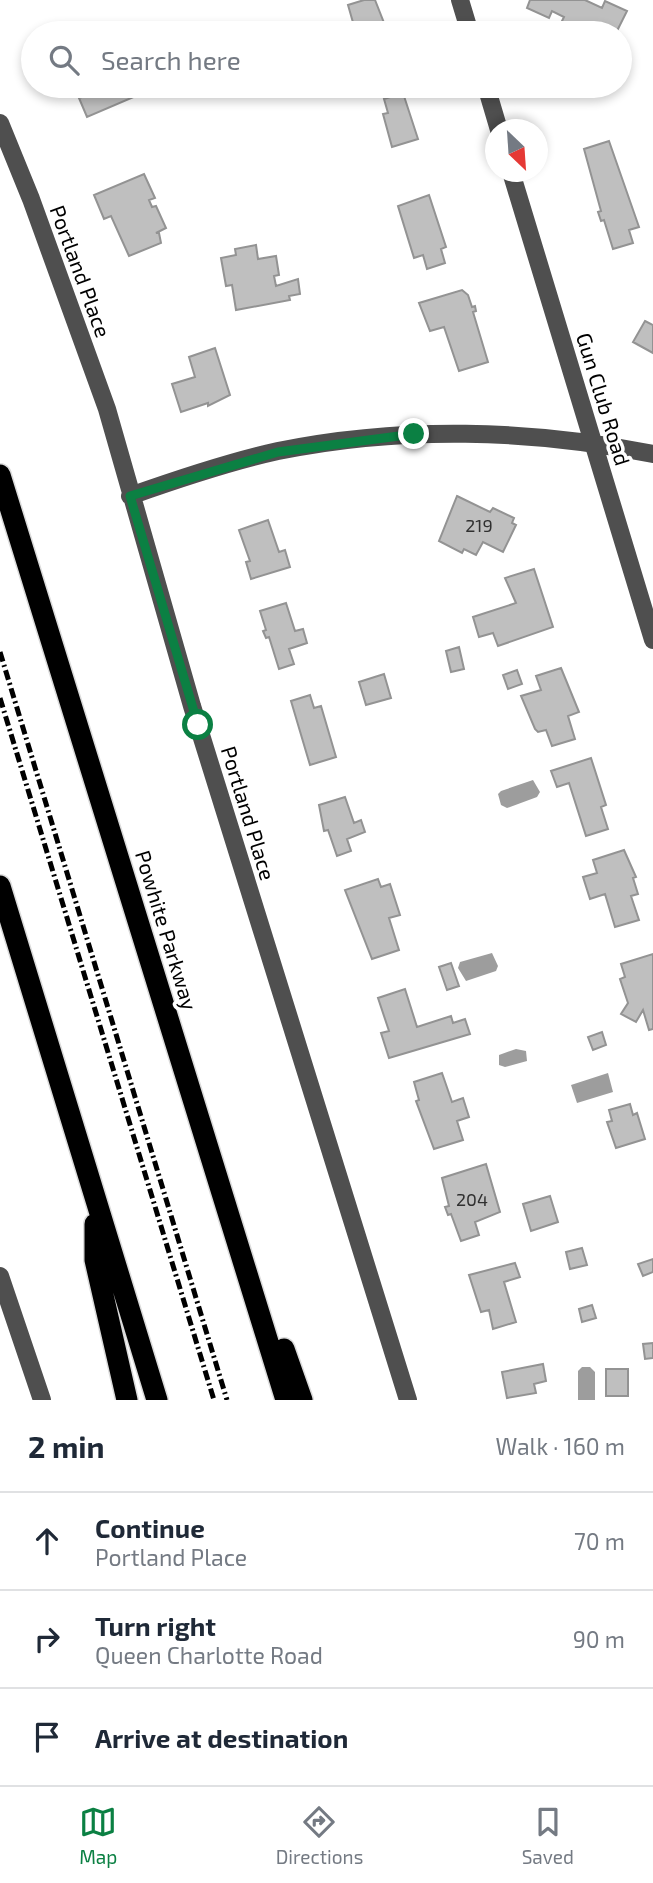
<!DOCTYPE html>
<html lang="en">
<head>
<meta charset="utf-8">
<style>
  :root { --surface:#fff; --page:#f2f2f3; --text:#1f2937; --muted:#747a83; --line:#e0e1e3; --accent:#0b8043 }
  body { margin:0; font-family:"Exo 2",sans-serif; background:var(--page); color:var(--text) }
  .compass { position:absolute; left:485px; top:119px; width:63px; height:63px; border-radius:50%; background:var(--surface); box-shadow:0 4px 10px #0003; rotate:155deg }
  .stop { position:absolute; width:21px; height:21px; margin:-16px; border:5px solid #0b8043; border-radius:50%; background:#fff }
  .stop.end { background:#0b8043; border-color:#fff; box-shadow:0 2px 7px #0008 }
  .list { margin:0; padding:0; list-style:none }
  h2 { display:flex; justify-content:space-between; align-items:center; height:91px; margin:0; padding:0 28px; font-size:30px }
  h2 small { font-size:23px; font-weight:400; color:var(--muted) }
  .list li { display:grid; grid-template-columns:46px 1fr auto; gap:21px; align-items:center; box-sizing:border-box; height:98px; padding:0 28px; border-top:2px solid var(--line) }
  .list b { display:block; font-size:26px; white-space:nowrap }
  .list p { margin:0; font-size:23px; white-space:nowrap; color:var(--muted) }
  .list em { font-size:23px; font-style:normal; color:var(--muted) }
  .icon { flex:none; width:38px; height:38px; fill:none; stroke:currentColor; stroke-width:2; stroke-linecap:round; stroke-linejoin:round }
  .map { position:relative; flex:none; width:653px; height:1400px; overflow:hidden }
  .search { position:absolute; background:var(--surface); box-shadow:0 4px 10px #0003; left:21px; right:21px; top:21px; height:77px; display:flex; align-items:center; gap:18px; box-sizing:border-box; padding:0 24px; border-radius:38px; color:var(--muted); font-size:26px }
  .sheet { height:385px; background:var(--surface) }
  nav { display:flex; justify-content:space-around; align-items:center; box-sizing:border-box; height:98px; border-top:2px solid var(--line); background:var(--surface); font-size:19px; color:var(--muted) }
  nav a { display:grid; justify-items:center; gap:4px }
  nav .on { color:var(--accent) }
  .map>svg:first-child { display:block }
</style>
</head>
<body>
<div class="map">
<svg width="653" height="1400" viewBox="0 0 653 1400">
  <rect width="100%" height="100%" fill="#fff"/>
  <!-- water -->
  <path fill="#9d9d9d" d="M533,780L540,792L537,797L507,808L501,805L498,794L501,791Z
    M492,953L498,966L496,971L466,981L458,968L460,962Z
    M516,1049L526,1051L527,1061L505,1067L499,1065V1055Z
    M608,1073L613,1092L577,1103L571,1085Z
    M582,1367H590L595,1372V1400H578V1371Z"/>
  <!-- building -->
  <path fill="#bfbfbf" stroke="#939393" stroke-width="2" d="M364,0H375L388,33H356L348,5Z
    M530,0H585L602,8L605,1L627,11L616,33H571L560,25L564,17L552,11L549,18L527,8Z
    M132,86L136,96L87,117L79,98L85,96L83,86Z
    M403,93L418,139L392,147L383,114L388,113L384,99Z
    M609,141L639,227L629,230L633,243L613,249L604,220L601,221L598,212L601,211L584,149Z
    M144,174L155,198L149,200L152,207L156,206L166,228L156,233H159L161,243L129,256L111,216L104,219L94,195Z
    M429,195L446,247L441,249L445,263L427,269L423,255L414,258L398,206Z
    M256,245L258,259L276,256L279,275L274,276L276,286L298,279L300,294L289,296L290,300L236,310L232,285L226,286L221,258L236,255L235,249Z
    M462,290L468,295L472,307L475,306L476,311L473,312L488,362L459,371L444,327L430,331L419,303Z
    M645,321L653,325V353L633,342Z
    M215,348L230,395L208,406V403L181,412L172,384L195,377L189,357Z
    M457,496L490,512L493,508L514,518L512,523L516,525L503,552L483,542L476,555L464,549L462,553L439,541Z
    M268,520L279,552L285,550L290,567L251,579L246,562L250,561L239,530Z
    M534,569L553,627L498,646L493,633L479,637L473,617L516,603L505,578Z
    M286,603L295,631L303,629L307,643L289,649L294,664L279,669L269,637L266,638L263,631L266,630L260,611Z
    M459,647L464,669L451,672L446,651Z
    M561,668L579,712L568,716L575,739L552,746L546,730L538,732L535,729L521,696L541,690L536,676Z
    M517,670L522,684L508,689L503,675Z
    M384,674L391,698L366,705L359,682Z
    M310,695L314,708L321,706L336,757L310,765L291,701Z
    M591,758L606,805L601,807L608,829L586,836L569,783L557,787L551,771Z
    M345,797L354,823L361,820L365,832L347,839L351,851L337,856L328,830L324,831L319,805Z
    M624,850L636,877L633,878L638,894L631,896L639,920L615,927L605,894L590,899L583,877L597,873L593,860Z
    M378,879L381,887L390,884L400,915L389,918L399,950L372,959L345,890Z
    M653,954V1029L649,1030L643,1010L636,1022L621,1014L628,1003L620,979L625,977L621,964Z
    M451,963L459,986L447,990L439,967Z
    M405,989L417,1027L451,1016L453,1023L465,1019L470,1034L389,1058L381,1033L389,1031L378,998Z
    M602,1032L606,1045L593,1050L588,1037Z
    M442,1073L452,1102L463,1098L469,1117L457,1121L463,1140L434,1149L416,1101L419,1100L414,1082Z
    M630,1104L633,1115L637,1113L645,1139L616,1148L607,1122L612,1121L609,1110Z
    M486,1164L500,1212L475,1222L479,1235L461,1241L451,1214L448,1215L445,1207L449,1206L442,1178Z
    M550,1196L558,1222L531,1231L523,1204Z
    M582,1248L587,1265L570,1269L566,1252Z
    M653,1259V1272L643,1276L638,1264Z
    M515,1263L520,1277L504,1282L516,1322L493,1329L489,1310L481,1312L469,1275Z
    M592,1305L596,1318L582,1322L579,1309Z
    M653,1343V1358L645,1359L643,1344Z
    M543,1364L546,1381L534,1384L536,1393L507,1398L502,1372Z
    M606,1369H628V1396H606Z"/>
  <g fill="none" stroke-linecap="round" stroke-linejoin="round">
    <!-- highway casing -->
    <g stroke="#dbdbdb" stroke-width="24">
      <path id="highway" d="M0,475L286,1400
        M0,886L157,1400
        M95,1224V1260L127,1400
        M284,1349L302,1400"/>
    </g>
    <!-- minor -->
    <path stroke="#4f4f4f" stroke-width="18" d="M460,0L470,33
      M486,86L499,130
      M0,123L31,199L107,409L192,706L408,1400
      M511,172L653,640
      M130,496C178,479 228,462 278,451C401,426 530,429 653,454
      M0,1276L42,1400"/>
    <!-- highway -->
    <use href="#highway" stroke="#000" stroke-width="21"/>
    <!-- rail -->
    <path stroke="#000" stroke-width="5" stroke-dasharray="10 3.5 2 3.5" stroke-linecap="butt" d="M0,652L227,1400
      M0,698L214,1400"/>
  </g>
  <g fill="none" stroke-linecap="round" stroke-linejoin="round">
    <!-- route -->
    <path stroke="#0b8043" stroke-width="9" d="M198,725L130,496L278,452L414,434"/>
  </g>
  <g text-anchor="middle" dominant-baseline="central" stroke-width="7" stroke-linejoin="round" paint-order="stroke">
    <!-- number labels -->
    <g font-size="18" fill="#303030">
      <text x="479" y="525">219</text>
      <text x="472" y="1199">204</text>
    </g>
    <!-- street labels -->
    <g font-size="21" fill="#000" stroke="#fff">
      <text transform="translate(81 271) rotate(70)">Portland Place</text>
      <text transform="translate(604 399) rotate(73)">Gun Club Road</text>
      <text transform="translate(249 813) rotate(73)">Portland Place</text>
      <text transform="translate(167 930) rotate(73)">Powhite Parkway</text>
    </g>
  </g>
</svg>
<svg class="compass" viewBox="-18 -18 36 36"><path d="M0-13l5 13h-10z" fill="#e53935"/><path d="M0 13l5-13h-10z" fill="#747a83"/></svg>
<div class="stop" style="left:198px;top:725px"></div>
<div class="stop end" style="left:414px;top:434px"></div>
<div class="search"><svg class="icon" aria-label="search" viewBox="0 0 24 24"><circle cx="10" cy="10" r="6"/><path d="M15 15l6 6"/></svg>Search here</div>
</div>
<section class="sheet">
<h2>2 min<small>Walk · 160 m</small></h2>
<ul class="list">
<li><svg class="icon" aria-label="ahead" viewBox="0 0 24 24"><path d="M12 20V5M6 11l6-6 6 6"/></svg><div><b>Continue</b><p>Portland Place</p></div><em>70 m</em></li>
<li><svg class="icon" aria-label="right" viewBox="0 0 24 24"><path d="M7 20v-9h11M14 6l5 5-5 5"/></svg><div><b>Turn right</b><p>Queen Charlotte Road</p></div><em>90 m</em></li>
<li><svg class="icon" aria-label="arrive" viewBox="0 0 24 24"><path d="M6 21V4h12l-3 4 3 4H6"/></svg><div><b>Arrive at destination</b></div></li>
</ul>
</section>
<nav>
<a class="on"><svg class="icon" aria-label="map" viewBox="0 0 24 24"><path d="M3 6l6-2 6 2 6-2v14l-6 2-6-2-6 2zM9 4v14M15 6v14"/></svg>Map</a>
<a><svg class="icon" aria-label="directions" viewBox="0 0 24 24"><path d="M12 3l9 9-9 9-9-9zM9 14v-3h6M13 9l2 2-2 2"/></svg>Directions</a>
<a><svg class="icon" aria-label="saved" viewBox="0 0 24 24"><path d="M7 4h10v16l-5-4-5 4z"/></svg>Saved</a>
</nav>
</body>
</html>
